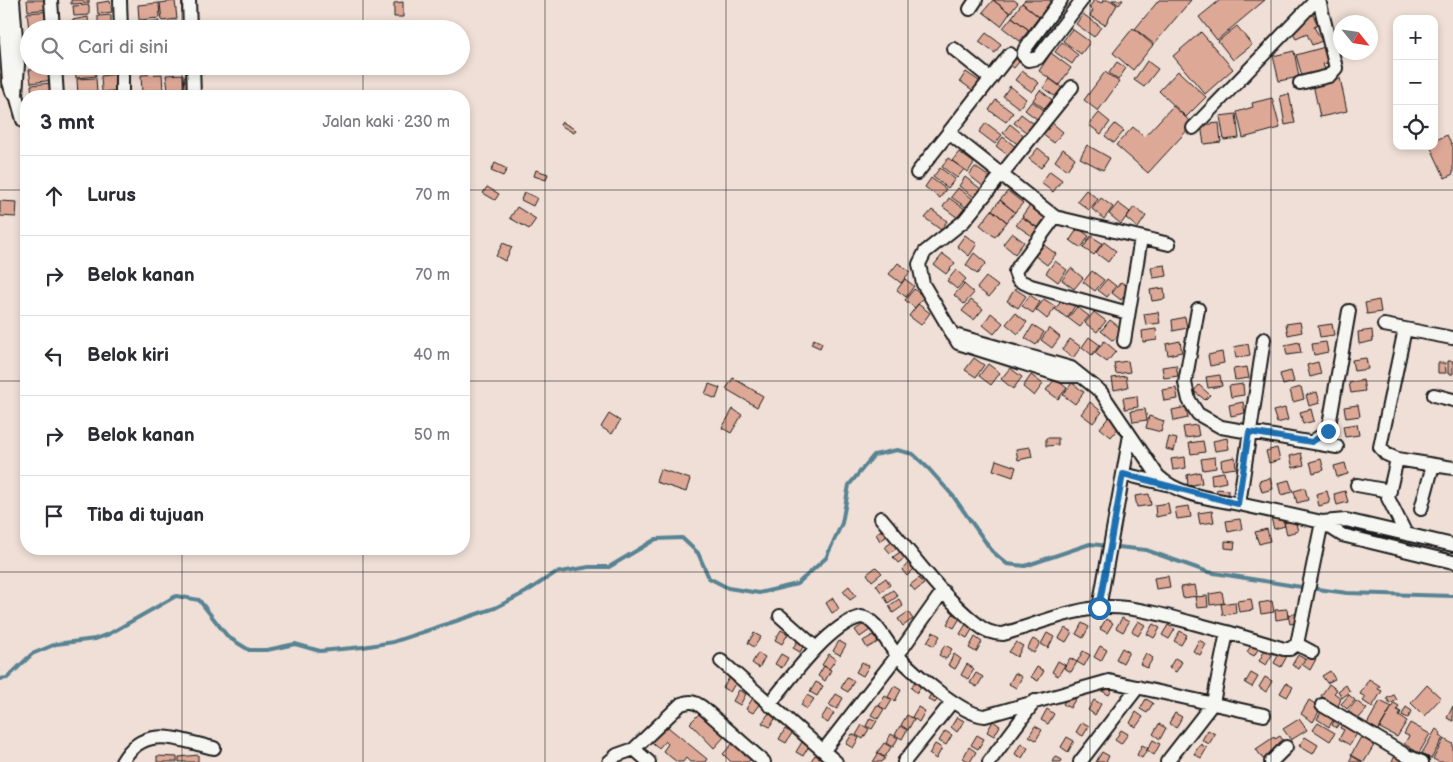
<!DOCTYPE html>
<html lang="id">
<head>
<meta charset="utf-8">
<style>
  :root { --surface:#fff; --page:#f2f2f3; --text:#2b2b33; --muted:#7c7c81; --line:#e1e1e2 }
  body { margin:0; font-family:"Balsamiq Sans",sans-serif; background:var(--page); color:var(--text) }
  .controls { position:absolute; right:15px; top:15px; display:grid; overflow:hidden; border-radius:10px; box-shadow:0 2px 8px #0003 }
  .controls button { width:45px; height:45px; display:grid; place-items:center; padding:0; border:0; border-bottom:1px solid var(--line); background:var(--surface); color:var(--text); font:25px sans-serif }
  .compass { position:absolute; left:1333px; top:15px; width:45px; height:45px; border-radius:50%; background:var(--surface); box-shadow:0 2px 8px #0003; rotate:120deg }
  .stop { position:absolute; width:15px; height:15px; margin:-11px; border:4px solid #1f6fb2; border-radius:50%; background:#fff }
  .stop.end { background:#1f6fb2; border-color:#fff; box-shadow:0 1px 5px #0008 }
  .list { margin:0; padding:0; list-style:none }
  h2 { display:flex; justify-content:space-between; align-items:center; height:65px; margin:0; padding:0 20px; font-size:21px }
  h2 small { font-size:16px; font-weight:400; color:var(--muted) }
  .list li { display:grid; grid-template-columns:32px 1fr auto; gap:15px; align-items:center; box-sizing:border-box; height:80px; padding:0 20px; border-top:1px solid var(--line) }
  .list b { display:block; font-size:19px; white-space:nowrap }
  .list em { font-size:16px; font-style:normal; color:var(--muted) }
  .icon { flex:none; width:28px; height:28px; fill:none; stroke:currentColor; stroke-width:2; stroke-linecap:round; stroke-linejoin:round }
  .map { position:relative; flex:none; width:1453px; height:762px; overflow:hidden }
  .search { position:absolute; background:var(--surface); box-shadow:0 2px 8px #0003; left:20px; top:20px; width:450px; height:55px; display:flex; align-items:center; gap:12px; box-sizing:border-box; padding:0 18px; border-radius:28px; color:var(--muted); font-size:19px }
  .panel { position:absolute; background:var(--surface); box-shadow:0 2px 8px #0003; left:20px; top:90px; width:450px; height:465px; border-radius:20px }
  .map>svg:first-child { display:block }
</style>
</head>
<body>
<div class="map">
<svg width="1453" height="762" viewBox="0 0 1453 762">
  <rect width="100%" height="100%" fill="#efdfd6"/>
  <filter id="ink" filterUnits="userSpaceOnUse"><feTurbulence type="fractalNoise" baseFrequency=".02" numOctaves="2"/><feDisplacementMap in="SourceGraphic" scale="10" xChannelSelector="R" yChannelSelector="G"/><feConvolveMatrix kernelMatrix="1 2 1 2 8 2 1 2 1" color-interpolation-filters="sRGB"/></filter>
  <g filter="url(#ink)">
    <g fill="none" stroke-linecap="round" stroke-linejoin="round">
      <!-- stream -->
      <path stroke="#598393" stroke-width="4" d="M0,679L7,678L32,654L56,644L95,639L109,634L176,596L199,600L228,637L249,650H267L295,644L320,651L363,647L393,642L495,608L526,592L555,573L589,567H609L656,539L682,538L698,553L709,578L728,588L759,593L797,584L826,558L842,523L849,485L874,455L897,450L913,454L929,469L953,496L992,551L1007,564L1025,566L1090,544L1146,550L1208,572L1295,586L1347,593L1453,596"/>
    </g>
    <!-- building -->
    <path fill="#dea896" stroke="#1c1c1c" d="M27,0H49L50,9L28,11Z
      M71,0H89V3L71,4Z
      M993,0L1010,13L1001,26L983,12Z
      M993,0H1014L1018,3L1010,13Z
      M1025,0H1051L1052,1L1039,17L1022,3Z
      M1094,0L1102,3L1103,0H1110L1117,5L1105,25L1090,16L1093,10L1089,8Z
      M1112,0H1123L1119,5Z
      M1159,0H1191L1154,44L1135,29Z
      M1220,0H1265L1217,40L1199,17Z
      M110,1L112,12L98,14L97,3Z
      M175,1L177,19L162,21L160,3Z
      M403,2V17H394V3Z
      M159,3L160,18L139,20L138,5Z
      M1022,3L1039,17L1029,30L1012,17Z
      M89,5V15L74,16L73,6Z
      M51,11L52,27L29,29L27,13Z
      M1312,13L1318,25L1314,27L1322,41L1312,45L1307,34L1296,39L1291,30L1303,24L1300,19Z
      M1083,14L1101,27L1094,37L1076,24Z
      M111,15V29H98V16Z
      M88,17L89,29H74L72,20Z
      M1012,17L1029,30L1020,41L1003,28Z
      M159,21V29H139V22Z
      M177,21L178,29H162L161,24Z
      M1237,26L1252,45L1233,60L1218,41Z
      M1133,28L1153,45L1133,70L1113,53Z
      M1072,29L1090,42L1081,54L1063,41Z
      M1201,32L1233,69L1205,94L1173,56Z
      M986,33L1001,44L995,53L979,42Z
      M1062,42L1078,55L1072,64L1055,52Z
      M1325,47L1329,63L1323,64L1325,70L1302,76L1296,55Z
      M1014,51L1023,57L1014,68L1006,62Z
      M1294,51L1299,77L1279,81L1273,56Z
      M1051,53L1071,68L1059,85L1039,71Z
      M1147,61L1158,69L1144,87L1134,80Z
      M1117,62L1126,68L1118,80L1109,73Z
      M95,66L96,76L76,78L75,68Z
      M101,66H116V72L101,73Z
      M143,66H161L162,71L143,72Z
      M165,66H183V69L166,71Z
      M50,67L53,80L31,83L29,70Z
      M1022,71L1039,83L1032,92L1015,80Z
      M1178,71L1206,97L1186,117L1159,91Z
      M966,72L982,83L975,92L960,81Z
      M1105,72L1119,82L1098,111L1084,100Z
      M7,73L9,87L1,88L0,74Z
      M118,74L120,90L102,92L101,76Z
      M162,74L163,91L142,93L141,75Z
      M183,74L184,88L168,90L166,75Z
      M185,75H193L192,89H184Z
      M96,78L97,93L78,95L77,79Z
      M1340,78L1347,111L1320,117L1313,84Z
      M1050,79L1066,91L1060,100L1043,88Z
      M52,83L53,96H32L31,85Z
      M1010,86L1026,99L1019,108L1003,96Z
      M1040,90L1056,103L1049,112L1033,100Z
      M120,92V96H101V93Z
      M170,93H185V96H170Z
      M162,94V96H142V95Z
      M1289,94L1295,123L1285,125L1280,96Z
      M1272,98L1280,128L1243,138L1237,112L1253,107L1252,103Z
      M996,100L1013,113L1006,122L989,110Z
      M1032,101L1049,114L1042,123L1025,110Z
      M1173,106L1193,124L1148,173L1116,145L1133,127L1144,137Z
      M1099,113L1110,122L1101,134L1089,125Z
      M1021,114L1037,126L1030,135L1014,123Z
      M1236,114L1239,138L1224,140L1220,116Z
      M562,122L576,130L574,133L560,125Z
      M1051,122L1063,132L1054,143L1042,134Z
      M986,123L1002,135L995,144L979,132Z
      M1219,123L1221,142L1204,144L1201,125Z
      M1010,124L1026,137L1020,146L1003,133Z
      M1115,124L1124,131L1114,143L1105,136Z
      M1447,135L1453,147V174L1445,178L1430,146H1434V141Z
      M1003,137L1017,148L1010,157L996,146Z
      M1087,145L1110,158L1103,170L1080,158Z
      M1038,148L1049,157L1041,168L1029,159Z
      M1063,149L1075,158L1067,170L1055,161Z
      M959,152L974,163L968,172L952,161Z
      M948,158L964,169L957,178L942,167Z
      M495,163L507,169L503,176L491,171Z
      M975,167L991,178L984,187L969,175Z
      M940,168L955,179L948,188L933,177Z
      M536,170L548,174L546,180L534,176Z
      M1050,171L1062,180L1053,192L1041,183Z
      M965,177L981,189L974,197L959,186Z
      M931,178L946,189L940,198L925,187Z
      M487,187L499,194L495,200L483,193Z
      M958,188L973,199L967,208L951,197Z
      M1086,190L1098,199L1089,210L1077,201Z
      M1008,191L1023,203L1015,212L1000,200Z
      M524,192L537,198L533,206L521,200Z
      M949,198L965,209L958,218L943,207Z
      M1101,198L1113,207L1104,219L1092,209Z
      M1000,200L1015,212L1007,222L992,210Z
      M0,201L17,202L16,217L0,216Z
      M1118,203L1130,212L1121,224L1109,214Z
      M1030,205L1046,216L1038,228L1022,216Z
      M517,207L536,219L529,229L510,218Z
      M1134,207L1146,216L1138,228L1126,218Z
      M932,210L947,221L941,230L925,218Z
      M992,210L1007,222L995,237L980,225Z
      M1022,217L1037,228L1032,236L1016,225Z
      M1078,228L1089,236L1081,248L1070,240Z
      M1012,233L1024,242L1015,254L1003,244Z
      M965,235L977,244L969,256L957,246Z
      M1091,236L1102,243L1094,255L1083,248Z
      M1104,242L1116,251L1108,262L1096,253Z
      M503,243L512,247L505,261L496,256Z
      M1044,245L1056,254L1047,265L1035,256Z
      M974,253L986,263L977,274L966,265Z
      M943,254L955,263L946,274L934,265Z
      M1055,261L1067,270L1058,282L1046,273Z
      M898,263L910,272L901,283L889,274Z
      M1165,265L1167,276L1153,278L1151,267Z
      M1071,268L1083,278L1074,289L1062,280Z
      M956,270L966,279L957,289L947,281Z
      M1092,271L1104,280L1095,291L1083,282Z
      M986,277L998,286L989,297L977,288Z
      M905,279L914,286L906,297L897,290Z
      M1107,279L1116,286L1107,297L1098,290Z
      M1121,282L1130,288L1121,300L1112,293Z
      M964,284L974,293L964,304L954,295Z
      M1164,288L1165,299L1152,301L1150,290Z
      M914,289L924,297L915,308L905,300Z
      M1015,289L1026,296L1018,308L1007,301Z
      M1030,295L1040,302L1033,313L1022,306Z
      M1064,298L1075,306L1067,318L1055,309Z
      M1044,299L1056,307L1047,319L1036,310Z
      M971,300L983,309L974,320L962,311Z
      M1379,300L1381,312L1367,314L1365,303Z
      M918,304L930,313L921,325L909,316Z
      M1077,307L1089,316L1080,327L1068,318Z
      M1094,312L1106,321L1097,332L1085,323Z
      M1158,312L1160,323L1146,325L1144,314Z
      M991,313L1003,323L994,334L983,325Z
      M1015,313L1027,322L1018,334L1006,324Z
      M1185,317L1187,328L1173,331L1172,320Z
      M1110,320L1122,329L1113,341L1101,331Z
      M1300,322L1302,332L1288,335L1286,324Z
      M1332,324L1334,335L1320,337L1318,326Z
      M1033,325L1044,332L1036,345L1025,338Z
      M1049,328L1060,337L1052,348L1041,340Z
      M1156,329L1157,340L1143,342L1142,331Z
      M1372,330L1373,341L1359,344L1358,332Z
      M1089,337L1100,345L1092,355L1082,347Z
      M814,339L822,343L820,348L811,344Z
      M1070,339L1081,347L1073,358L1062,350Z
      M1104,341L1116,351L1107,362L1095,353Z
      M1180,341L1182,352L1168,355L1166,344Z
      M1299,342L1301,353L1287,355L1285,345Z
      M1326,342L1328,352L1314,355L1312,344Z
      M1248,344L1250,355L1236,358L1234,347Z
      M1222,352L1224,363L1210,366L1208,355Z
      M974,358L984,365L976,377L965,370Z
      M1366,358L1368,369L1354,371L1352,360Z
      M1128,361L1130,372L1116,374L1114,363Z
      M1448,361H1453V374H1448Z
      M1318,362L1321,374L1310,377L1307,365Z
      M1438,363H1445L1446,373H1438Z
      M988,364L1000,373L991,385L979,376Z
      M1176,365L1178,376L1164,378L1162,367Z
      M1247,367L1249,378L1235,380L1233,369Z
      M1010,368L1022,377L1013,389L1001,379Z
      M1291,371L1294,382L1283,385L1280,374Z
      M1031,375L1043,384L1034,396L1023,387Z
      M1220,375L1222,386L1208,388L1206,377Z
      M1126,376L1128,387L1114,390L1112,378Z
      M733,378L763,396L757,407L726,389Z
      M1055,379L1067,388L1058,399L1046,390Z
      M1363,380L1365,391L1351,393L1349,383Z
      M1072,383L1084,392L1075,404L1063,395Z
      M709,384L720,388L716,399L705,394Z
      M1243,384L1244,395L1231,397L1229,386Z
      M1199,385L1210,395L1205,400L1194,391Z
      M1301,387L1304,399L1293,402L1290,390Z
      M1176,388L1178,399L1164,401L1162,390Z
      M1317,392L1320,403L1309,406L1306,395Z
      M1137,396L1138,407L1125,409L1123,398Z
      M1090,402L1102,412L1093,423L1081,414Z
      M1243,402L1245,413L1231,416L1229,405Z
      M1358,405L1360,416L1346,418L1344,407Z
      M1186,407L1188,418L1174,421L1172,410Z
      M1285,408L1288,420L1277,423L1273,411Z
      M733,409L742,415L731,433L722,428Z
      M1145,409L1147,420L1133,422L1131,411Z
      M1311,409L1314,421L1303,424L1300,412Z
      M609,414L620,421L612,434L601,427Z
      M1149,416L1164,421L1161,432L1146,428Z
      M1109,417L1120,426L1111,437L1100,428Z
      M1357,424L1359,435L1345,437L1343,426Z
      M1197,425L1199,436L1185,438L1183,427Z
      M1169,437L1177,439L1174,451L1166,449Z
      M1046,438H1058V445L1046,446Z
      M1227,438L1229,449L1215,451L1213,441Z
      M1203,441L1205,452L1191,454L1189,443Z
      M1030,447L1032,457L1018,460L1016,449Z
      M1277,448L1280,460L1269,463L1266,451Z
      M1301,453L1304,465L1293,468L1290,456Z
      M1185,457L1186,468L1173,470L1171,459Z
      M1215,457L1216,468L1203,470L1201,459Z
      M1235,457L1236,468L1222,470L1221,460Z
      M1321,459L1324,470L1313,473L1310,462Z
      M996,460L1016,467L1013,477L993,470Z
      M1345,463L1348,474L1337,477L1334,466Z
      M660,469L690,479L686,492L656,482Z
      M1200,472L1202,483L1188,486L1187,475Z
      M1224,472L1226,482L1212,485L1211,474Z
      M1270,478L1273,489L1262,492L1259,481Z
      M1289,480L1293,492L1281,495L1278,483Z
      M1305,488L1308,500L1297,503L1294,491Z
      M1217,489L1228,490V498L1216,496Z
      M1327,491L1330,503L1319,506L1316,494Z
      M1345,491L1348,502L1337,505L1334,494Z
      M1149,494L1151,505L1137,507L1135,496Z
      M1168,503L1170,514L1156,517L1155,505Z
      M1189,506L1191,517L1177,519L1175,508Z
      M1212,511L1214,522L1200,524L1198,513Z
      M1282,515L1285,526L1274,529L1271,518Z
      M1240,519L1242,529L1228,532L1226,521Z
      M1295,520L1298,531L1287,534L1284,523Z
      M885,527L890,534L880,541L876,534Z
      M1267,529L1270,541L1259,544L1255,532Z
      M895,540L900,546L890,553L885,547Z
      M1225,541L1235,542L1234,549L1225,548Z
      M903,550L908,556L898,563L893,557Z
      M910,561L916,567L907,576L902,570Z
      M876,567L882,573L872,581L867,574Z
      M1168,576L1170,587L1156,589L1154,578Z
      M886,578L890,585L881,592L876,585Z
      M919,578L924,584L915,591L910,585Z
      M1195,585L1197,596L1183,598L1181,587Z
      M849,586L856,596L850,600L843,591Z
      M893,590L898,596L888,603L884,596Z
      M1222,592L1224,603L1210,605L1209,594Z
      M1207,596L1208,607L1197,608L1195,597Z
      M833,598L839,609L832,613L826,603Z
      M899,599L903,606L893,613L889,606Z
      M1251,599L1253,610L1239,612L1237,601Z
      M1272,601L1274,612L1261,614L1259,603Z
      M1235,602L1236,613L1223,615L1221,604Z
      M1287,609L1288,618L1276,620L1275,610Z
      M908,612L913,619L903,626L898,619Z
      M1299,613L1300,622L1290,624L1288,615Z
      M953,614L960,618L954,628L947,624Z
      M1122,618L1129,622L1123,632L1116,628Z
      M1106,619L1113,623L1107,633L1100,629Z
      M1138,621L1145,625L1138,636L1132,631Z
      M865,623L870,630L860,637L855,630Z
      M1082,623L1089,627L1083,638L1076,634Z
      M966,624L973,628L967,638L960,634Z
      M1153,624L1160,628L1154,638L1147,634Z
      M1168,625L1175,629L1169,639L1162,635Z
      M1065,628L1072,632L1066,642L1059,638Z
      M781,630L788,634L782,644L775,640Z
      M1180,631L1187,635L1181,645L1174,641Z
      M933,632L940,636L934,646L927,642Z
      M754,633L761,637L754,647L748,643Z
      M1047,633L1054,637L1048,648L1041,644Z
      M873,635L878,642L867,648L863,641Z
      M975,637L982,642L976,652L969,648Z
      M799,638L806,642L800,652L793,648Z
      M1033,639L1040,643L1034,653L1027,649Z
      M1199,640L1206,644L1200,655L1193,651Z
      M839,641L846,645L840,655L833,651Z
      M1254,641L1260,646L1254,656L1247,652Z
      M1016,642L1023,646L1017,657L1009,652Z
      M945,645L952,649L946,659L939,655Z
      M1100,646L1107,650L1101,661L1094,657Z
      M1122,648L1129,652L1123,663L1116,659Z
      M1265,650L1272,655L1266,665L1259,661Z
      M1083,651L1090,655L1084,666L1077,662Z
      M1280,652L1287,656L1281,667L1274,663Z
      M758,653L765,657L759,668L752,663Z
      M1146,653L1153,658L1147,668L1140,664Z
      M781,654L788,658L782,668L775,664Z
      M829,654L836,659L829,669L822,665Z
      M954,654L961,659L955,669L948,665Z
      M1298,655L1305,659L1299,669L1292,665Z
      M1309,655L1316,659L1310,670L1303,665Z
      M1070,658L1077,662L1071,672L1064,668Z
      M1175,658L1182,662L1176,672L1169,668Z
      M1058,661L1065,665L1058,676L1052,672Z
      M862,662L869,666L863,676L856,672Z
      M967,664L974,669L968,679L961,675Z
      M824,666L831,670L825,681L818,676Z
      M1037,667L1044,671L1038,681L1031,677Z
      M1330,671L1335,679L1327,683L1322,676Z
      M976,673L983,677L977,687L970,683Z
      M1015,673L1022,677L1016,688L1009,684Z
      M1251,673L1258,677L1252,687L1245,683Z
      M847,677L854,681L848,692L841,688Z
      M1265,677L1272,681L1266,692L1259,687Z
      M729,678L736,682L730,692L723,688Z
      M917,678L924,682L917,693L911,688Z
      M1369,679L1380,686L1378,689L1382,691L1372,707L1363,701L1366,697L1360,694Z
      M1108,680L1115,684L1109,695L1102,691Z
      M816,682L823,686L817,696L810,692Z
      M1286,683L1293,687L1287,697L1280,693Z
      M1329,684L1337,690L1334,693L1341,698L1338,707L1321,696Z
      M1346,685L1350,692L1342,698L1338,691Z
      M1427,685L1441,698L1424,716L1411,703Z
      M894,686L901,690L895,701L888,697Z
      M934,689L941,693L935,703L928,699Z
      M739,690L746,694L740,705L733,701Z
      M836,694L843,698L837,709L829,705Z
      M1069,694L1076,698L1070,708L1063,704Z
      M807,695L814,699L807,709L801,705Z
      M1349,695L1355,700L1347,709L1341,704Z
      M1394,695L1397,700L1390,704L1387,698Z
      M885,696L892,700L886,710L879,706Z
      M753,698L760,703L753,713L746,709Z
      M1146,699L1153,703L1147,713L1140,709Z
      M1094,700L1101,704L1095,715L1088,710Z
      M1309,700L1321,708L1313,722L1301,714Z
      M1356,701L1367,709L1358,719L1348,711Z
      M1380,701L1392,707L1378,730L1367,724Z
      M1394,703L1399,706L1397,710L1401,712L1399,716L1407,721L1397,737L1380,728Z
      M877,705L884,709L878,719L871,715Z
      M1453,706V721L1447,718Z
      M918,707L925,711L919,722L912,717Z
      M1406,707L1412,711L1408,718L1402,715Z
      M827,709L834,713L828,723L821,719Z
      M1047,709L1054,714L1048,724L1041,720Z
      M1323,709L1335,717L1329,727L1317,719Z
      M702,711L726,735L714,748L690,723Z
      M1136,712L1143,717L1136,727L1130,723Z
      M769,713L776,717L770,727L762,723Z
      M1175,713L1182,717L1176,728L1169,723Z
      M907,715L914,719L908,730L901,725Z
      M957,717L964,721L957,732L951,727Z
      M870,718L877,721L872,729L866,726Z
      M1299,719L1307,730L1291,740L1283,729Z
      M1335,719L1340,722L1336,728L1332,725Z
      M993,721L1000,726L994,736L987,732Z
      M1082,722L1089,726L1083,736L1076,732Z
      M663,723L707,759L705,762H690L686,758L683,762H677L663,751L668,744L665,741L659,748L649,740Z
      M1318,723L1335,733L1330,741L1313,730Z
      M1410,723L1430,734L1419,753L1404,744L1409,736L1404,734Z
      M1159,724L1166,728L1160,739L1153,734Z
      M1342,724L1359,730L1350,745L1339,739L1344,730L1340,728Z
      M862,725L869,729L863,739L856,735Z
      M900,726L907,730L902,739L895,735Z
      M1035,726L1042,730L1036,740L1029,736Z
      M785,729L792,733L786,743L779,739Z
      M1436,729L1441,733L1439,736L1443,738L1431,759L1422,753Z
      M1121,730L1128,734L1121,744L1115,740Z
      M1208,730L1215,734L1209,744L1202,740Z
      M945,731L952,735L946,745L939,741Z
      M852,734L859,738L853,748L846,744Z
      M891,734L898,738L893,747L886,743Z
      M977,735L984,739L978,749L971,745Z
      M1362,735L1376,742L1364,762L1351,755Z
      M1280,736L1286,745L1263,759L1256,749L1274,737L1275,739Z
      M1067,737L1074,741L1068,752L1061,747Z
      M1305,737L1318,745L1313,754L1299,746Z
      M1444,739L1453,744V762H1439L1433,759Z
      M1153,740L1160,744L1154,755L1147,750Z
      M735,741L752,758L748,762H731L723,754Z
      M802,742L809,746L803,756L796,752Z
      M884,743L891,747L885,757L877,753Z
      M1021,743L1028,748L1022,758L1015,754Z
      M935,744L942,748L936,759L929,754Z
      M1200,744L1207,748L1201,758L1194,754Z
      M1142,745L1148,748L1142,758L1137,755Z
      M969,747L976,752L970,762L963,758Z
      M1102,752L1109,756L1106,762H1096Z
      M878,754L885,758L882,762H873Z
      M198,755V762H179V757Z
      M815,755L822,759L820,762H810Z
      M157,756L177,757V762H157Z
      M1055,756L1062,760L1061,762H1052Z
      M1352,756L1362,762H1349Z
      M1395,756L1405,762H1392Z"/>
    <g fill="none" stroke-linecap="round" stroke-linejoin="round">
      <!-- minor casing -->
      <g stroke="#1c1c1c" stroke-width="16">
        <path id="minor" d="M3,0L9,82L12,92L16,95
          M13,0L18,64L16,95L23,120L26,123
          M51,0L53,29
          M120,0L121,29
          M189,0L190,29
          M1061,0L1025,49L1023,55L1028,60L1038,58L1082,0
          M970,9L976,0
          M954,49L991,79
          M55,66L57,96
          M122,66V96
          M193,66L194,96
          M1300,83L1329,76L1336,68L1319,0
          M1072,87L964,221L925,252L919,264L923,284L958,343L1063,376H1079
          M1193,128L1316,0
          M949,133L1055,217L1169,244
          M917,173L1010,54
          M1055,217L1018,267L1015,272L1018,280L1031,286L1128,313
          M1198,309L1185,383L1189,400L1198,414L1221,427L1337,447
          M1384,325L1452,338
          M951,334L1071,368L1101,392L1158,476C1179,496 1211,498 1239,504
          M1264,339L1239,504L1322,522L1346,520L1453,545
          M1124,341L1141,238
          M1434,395L1453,400
          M1312,442L1328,431L1349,311
          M1397,459L1386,454L1380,447L1405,329
          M1123,474L1166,484
          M1357,485L1390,491
          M1421,509L1433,465
          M881,518C912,554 941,596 978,625C985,631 993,634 1003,634C1035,625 1077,607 1110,607C1145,607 1192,624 1227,632
          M1322,522L1342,535L1453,562
          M1406,534L1388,498L1397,459L1453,468
          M1099,608L1130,435
          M780,616L816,648
          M1297,644L1312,652
          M721,661L836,762
          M769,705C789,680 829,624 861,617C876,618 887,644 897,655C913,672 962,715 985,716L1109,681L1264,715
          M1322,705L1407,756L1422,762
          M634,749L649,762
          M824,750L897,656L943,591
          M122,762C144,723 178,740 214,748
          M609,762L617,755L634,749L681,704C690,701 694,701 702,707L764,762
          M904,762L952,702
          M989,762L1035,701
          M1080,762L1138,687
          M1167,762L1213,703L1227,632L1284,649H1290L1297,644L1322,522
          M1271,762L1286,747"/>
      </g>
      <!-- minor -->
      <use href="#minor" stroke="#f6f6f2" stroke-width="12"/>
    </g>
  </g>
  <g fill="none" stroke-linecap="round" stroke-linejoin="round" filter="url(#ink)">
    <!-- route -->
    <path stroke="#1f6fb2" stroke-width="6" d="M1099,608L1123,474L1238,504L1249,432L1312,442L1328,431"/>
  </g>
  <!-- grid -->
  <path fill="none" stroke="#1c1c1c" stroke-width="1" stroke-opacity="0.55" d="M182,0V29M363,0V29M545,0V762M726,0V762M908,0V762M1090,0V762M1271,0V762M182,66V96M363,66V96M0,190H26M464,190H1453M0,381H26M464,381H1453M182,549V762M363,549V762M0,572H1453"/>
</svg>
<div class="controls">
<button>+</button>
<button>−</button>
<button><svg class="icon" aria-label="locate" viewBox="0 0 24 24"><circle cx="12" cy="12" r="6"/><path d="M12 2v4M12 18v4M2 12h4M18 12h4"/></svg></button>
</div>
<svg class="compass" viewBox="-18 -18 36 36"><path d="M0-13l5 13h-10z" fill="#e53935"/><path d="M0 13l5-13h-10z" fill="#7c7c81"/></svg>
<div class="stop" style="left:1099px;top:608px"></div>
<div class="stop end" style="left:1328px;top:431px"></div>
<div class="search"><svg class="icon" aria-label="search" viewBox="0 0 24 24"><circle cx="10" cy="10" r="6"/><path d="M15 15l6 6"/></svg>Cari di sini</div>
<section class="panel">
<h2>3 mnt<small>Jalan kaki · 230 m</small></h2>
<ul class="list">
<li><svg class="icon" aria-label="ahead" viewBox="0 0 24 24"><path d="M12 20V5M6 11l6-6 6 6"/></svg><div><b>Lurus</b></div><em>70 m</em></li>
<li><svg class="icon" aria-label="right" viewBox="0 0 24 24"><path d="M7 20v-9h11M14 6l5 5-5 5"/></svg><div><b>Belok kanan</b></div><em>70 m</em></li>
<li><svg class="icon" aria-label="left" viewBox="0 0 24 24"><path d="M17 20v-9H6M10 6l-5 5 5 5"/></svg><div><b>Belok kiri</b></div><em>40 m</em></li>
<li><svg class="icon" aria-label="right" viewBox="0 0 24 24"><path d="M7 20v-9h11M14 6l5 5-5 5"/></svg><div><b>Belok kanan</b></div><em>50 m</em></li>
<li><svg class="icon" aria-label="arrive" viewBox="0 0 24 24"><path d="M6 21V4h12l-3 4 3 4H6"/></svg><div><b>Tiba di tujuan</b></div></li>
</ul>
</section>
</div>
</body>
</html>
